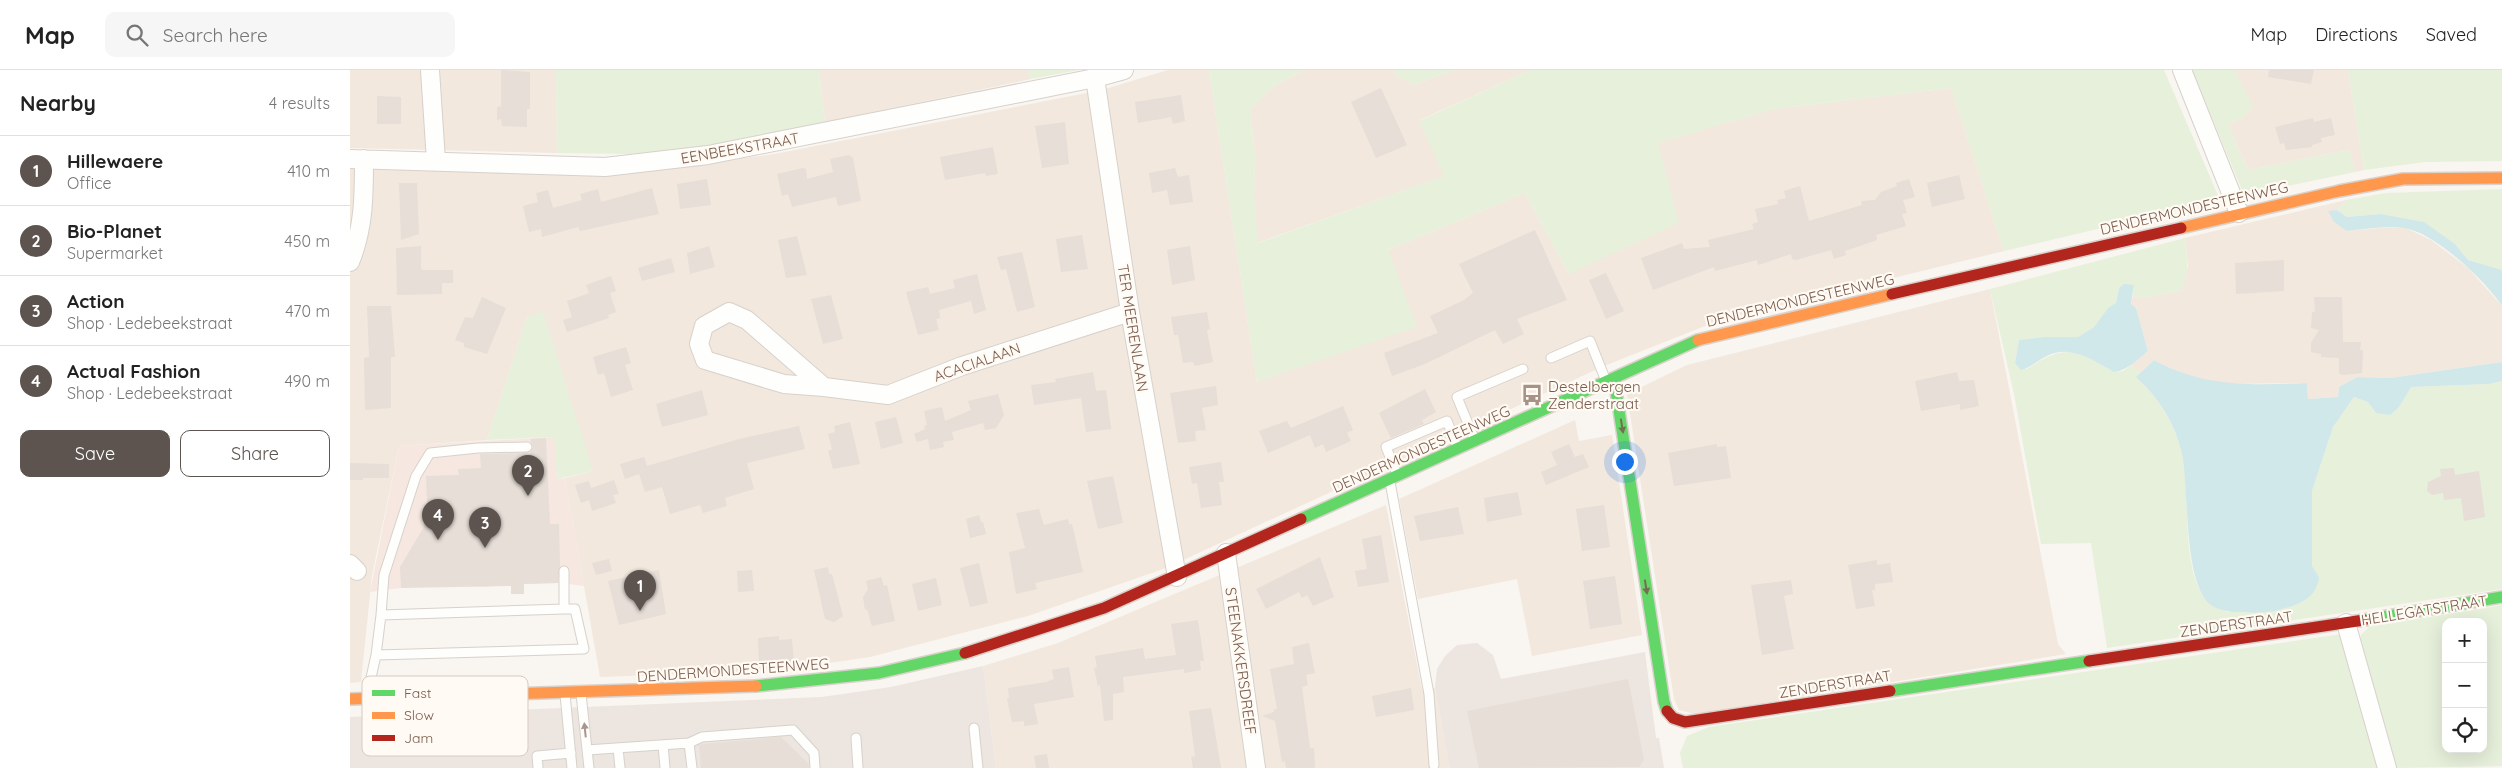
<!DOCTYPE html>
<html lang="en">
<head>
<meta charset="utf-8">
<style>
  :root { --surface:#fff; --page:#f6f6f6; --text:#222; --muted:#767676; --line:#e0e0e0; --accent:#5d544f }
  body { margin:0; font-family:Quicksand,sans-serif; background:var(--page); color:var(--text) }
  .controls { position:absolute; right:15px; bottom:15px; display:grid; overflow:hidden; border-radius:10px; box-shadow:0 5px 20px #0002 }
  .controls button { width:45px; height:45px; display:grid; place-items:center; padding:0; border:0; border-bottom:1px solid var(--line); background:var(--surface); color:var(--text); font:25px sans-serif }
  .you { position:absolute; left:1274px; top:391px; width:18px; height:18px; margin:-12px; border:4px solid #fff; border-radius:50%; background:#1a73e8; box-shadow:0 0 0 8px #1a73e833 }
  .badge { display:grid; place-items:center; width:32px; height:32px; border-radius:50%; background:var(--accent); color:#fff; font-size:16px; font-weight:700 }
  .pin { position:absolute; translate:-50% -41px; filter:drop-shadow(0 1px 2px #0008) }
  .pin::after { content:''; position:absolute; top:26px; width:18px; height:15px; background:inherit; clip-path:polygon(0 0,100% 0,50% 100%) }
  .list { margin:0; padding:0; list-style:none }
  h2 { display:flex; justify-content:space-between; align-items:center; height:65px; margin:0; padding:0 20px; font-size:21px }
  h2 small { font-size:16px; font-weight:400; color:var(--muted) }
  .list li { display:grid; grid-template-columns:32px 1fr auto; gap:15px; align-items:center; box-sizing:border-box; height:70px; padding:0 20px; border-top:1px solid var(--line) }
  .list b { display:block; font-size:19px; white-space:nowrap }
  .list p { margin:0; font-size:16px; white-space:nowrap; color:var(--muted) }
  .list em { font-size:16px; font-style:normal; color:var(--muted) }
  .actions { display:flex; gap:10px; padding:15px 20px }
  .actions a { flex:1; padding:11px 0; border:1px solid var(--accent); border-radius:10px; text-align:center; font-size:18px; color:var(--accent) }
  .actions .main { background:var(--accent); color:#fff }
  .icon { flex:none; width:28px; height:28px; fill:none; stroke:currentColor; stroke-width:2; stroke-linecap:round; stroke-linejoin:round }
  .map { position:relative; flex:none; width:2152px; height:698px; overflow:hidden }
  header { display:flex; align-items:center; gap:30px; box-sizing:border-box; height:70px; padding:0 25px; background:var(--surface); border-bottom:1px solid var(--line) }
  header strong { font-size:24px }
  nav { display:flex; gap:28px; margin-inline-start:auto; font-size:18px }
  .search { width:350px; height:45px; background:var(--page); display:flex; align-items:center; gap:12px; box-sizing:border-box; padding:0 18px; border-radius:10px; color:var(--muted); font-size:19px }
  main { display:flex }
  aside { flex:1; background:var(--surface) }
  .map>svg:first-child { display:block }
</style>
</head>
<body>
<header>
<strong>Map</strong>
<div class="search"><svg class="icon" aria-label="search" viewBox="0 0 24 24"><circle cx="10" cy="10" r="6"/><path d="M15 15l6 6"/></svg>Search here</div>
<nav><a>Map</a><a>Directions</a><a>Saved</a></nav>
</header>
<main>
<aside>
<h2>Nearby<small>4 results</small></h2>
<ul class="list">
<li><span class="badge">1</span><div><b>Hillewaere</b><p>Office</p></div><em>410 m</em></li>
<li><span class="badge">2</span><div><b>Bio-Planet</b><p>Supermarket</p></div><em>450 m</em></li>
<li><span class="badge">3</span><div><b>Action</b><p>Shop · Ledebeekstraat</p></div><em>470 m</em></li>
<li><span class="badge">4</span><div><b>Actual Fashion</b><p>Shop · Ledebeekstraat</p></div><em>490 m</em></li>
</ul>
<div class="actions"><a class="main">Save</a><a>Share</a></div>
</aside>
<div class="map">
<svg width="2152" height="698" viewBox="0 0 2152 698">
  <rect width="100%" height="100%" fill="#f9f5f0"/>
  <!-- residential -->
  <path fill="#f2e8de" d="M0,0H206L207,83L0,78Z
    M469,0H679L681,9L475,52Z
    M818,0H859L907,312L1038,180L1175,123L1219,204L1307,73L1424,39L1601,18L1654,181L1370,250L1254,296L816,498L678,546L520,587L432,600L250,607L215,408L243,401L177,247L137,370L49,376L22,505L11,612L0,613V98L88,97L259,103L419,85L752,20Z
    M954,0H1044L1046,4L1063,15L1105,0H1181L1070,50L1095,106L907,173L904,128L905,83L900,39L924,16Z
    M1884,0H1998L2014,100L2005,102L1999,80L1899,100L1886,75L1879,53L1893,48L1902,36Z
    M1996,130L1987,140L1979,142L1997,161L2029,158H2056L2081,170L2118,198L2152,236V292L2040,308L2007,307L1989,317L1988,327L1958,329L1957,313L1870,314L1837,306L1804,290L1790,303L1781,295L1798,281L1786,238L1781,234L1783,226L1793,228L1831,221L1838,196L1835,168Z
    M1640,219L1708,574L1716,584L1345,644L1329,640L1324,629L1277,324L1337,295Z
    M1225,350L1229,371L1262,365L1292,565L1182,586L1167,509L1068,529L1049,429Z
    M1036,435L1072,620L1085,618L1100,698H646L633,596L708,573Z"/>
  <!-- commercial -->
  <path fill="#f6e8e1" d="M205,367L207,409L215,408L234,516L210,513L174,514V524H161V515L131,517V515H112L51,518L20,522L49,376Z"/>
  <!-- industrial -->
  <path fill="#ede5e0" d="M1127,573L1143,585L1151,609L1295,582L1306,668H1309L1314,698H1100L1085,618L1087,599L1095,586L1107,575Z
    M633,596L646,698H0V647L472,627L541,617Z"/>
  <!-- green -->
  <path fill="#e7f0db" fill-rule="evenodd" d="M206,0H469L475,52L363,75L282,84L207,83Z
    M679,0H729L681,9Z
    M859,0H954L924,16L900,39L905,83L904,128L908,173L1094,106L1069,51L1181,0H1814L1870,130L1654,181L1601,18L1424,39L1308,73L1329,153L1219,204L1175,123L1038,180L1067,257L907,312Z
    M1044,0H1105L1063,15L1045,4Z
    M1842,0H1884L1903,36L1893,48L1879,53L1886,75L1899,100L1999,80L2005,102L1894,125Z
    M1998,0H2152V91L2075,92L2014,100Z
    M2152,119V200L2118,190L2105,174L2030,144L1997,147L1987,140L1996,130L2036,123Z
    M1835,168C1837,188 1840,203 1831,221L1793,228L1783,226L1784,215L1769,218L1766,234L1758,238L1744,257L1728,267H1693L1669,270L1665,293L1677,299C1716,273 1726,279 1764,302L1773,301L1781,295L1790,303L1787,307C1809,329 1825,353 1832,384C1840,424 1832,488 1851,523C1857,534 1867,538 1878,542L1969,507L1962,497V421L1983,357L2004,327L2018,332L2026,343L2049,337L2060,317L2139,314L2152,311V519L1757,578L1741,473L1691,474L1664,324L1640,219Z
    M193,242L243,401L207,409L204,367L137,370L177,247Z
    M2152,535V696L2044,698L2009,574L2011,565L2019,557ZM2096,552H2133V679H2096Z
    M1992,564L2029,698H1333L1330,683L1337,666L1359,657Z"/>
  <!-- water -->
  <path fill="#d0e8ea" d="M1987,140L1997,147L2030,144L2074,152L2105,174L2118,190L2152,200V236C2136,211 2084,162 2054,158C2035,156 2016,159 1997,161L1984,152L1978,141Z
    M1774,214L1784,215L1781,234L1786,238L1798,281C1787,290 1778,300 1764,302C1743,290 1719,273 1695,287C1687,291 1680,298 1671,300L1665,293L1669,270L1693,267H1728L1744,257L1758,238L1766,233L1769,218Z
    M1804,290C1855,318 1902,315 1957,313L1958,329L1988,327L1989,317L2007,307L2040,308L2152,292V311L2139,314L2061,317L2049,337L2040,345L2026,343L2018,332L2004,327L1983,357L1962,421V496L1969,507C1967,527 1951,534 1932,539C1920,543 1907,543 1895,542C1884,542 1871,542 1861,535C1833,515 1839,419 1832,384C1825,353 1809,328 1786,307Z"/>
  <!-- building -->
  <path fill="#e6ded7" d="M151,0L180,2V39H177V57L152,56L151,49L147,50V37L151,36Z
    M1919,0H1964L1961,14L1918,7Z
    M1031,18L1057,75L1026,88L1001,32Z
    M831,25L835,51L823,54L821,47L788,53L785,32Z
    M27,26L51,27V54H27Z
    M1963,48L1964,52L1981,48L1985,65L1971,68L1972,72L1962,75V77L1936,80L1934,73L1930,74L1925,57Z
    M715,52L719,94L692,98L685,56Z
    M643,77L648,104L636,106L635,103L595,110L590,87Z
    M499,85L503,88L511,131L488,136L486,127L442,137L438,124L432,126L427,104L453,98L456,99L457,109L483,102L480,89Z
    M825,98L828,107L839,105L843,132L820,135L817,120L802,123L799,103Z
    M1609,105L1615,129L1582,137L1577,113Z
    M357,109L361,135L330,139L327,114Z
    M1559,109L1565,127L1553,130L1557,143L1552,144L1556,156L1526,165L1527,170L1495,181L1496,185L1484,189L1481,180L1446,190L1442,189L1441,184L1408,195L1407,190L1365,201L1364,197L1303,220L1291,188L1332,173L1334,179L1360,177L1358,170L1404,159L1402,154L1408,152L1405,139L1428,134L1427,130L1436,128L1434,121L1450,116L1459,151L1512,135L1511,131L1525,130L1531,122L1547,116L1546,113Z
    M49,113H67L69,164L51,170Z
    M302,118L309,144L230,161L228,157L192,167L191,159L179,162L173,136L188,132L186,123L198,120L203,138L232,130L230,124L248,119L251,132Z
    M1185,160L1217,230L1167,249L1174,264L1153,274L1145,260L1075,294L1042,306L1034,283L1088,263L1080,246L1114,230L1123,223L1109,194Z
    M732,165L738,199L711,202L706,169Z
    M447,166L457,205L436,208L428,170Z
    M71,176V199L73,200H103V213H92V224L47,225L46,178Z
    M359,176L365,197L340,204L337,183Z
    M840,176L845,210L822,215L817,180Z
    M672,182L685,237L667,242L656,199L651,200L647,187Z
    M321,188L325,202L292,211L288,198Z
    M1934,190V221L1886,224L1885,193Z
    M1256,203L1274,241L1256,249L1239,210Z
    M627,204L636,240L624,244L621,231L589,240L590,248L586,249L589,260L568,265L556,222L578,217L580,224L605,218L603,210Z
    M261,206L266,221L260,223L266,242L258,245L259,248L217,262L213,250L222,247L217,231L239,223L236,215Z
    M481,225L493,269L473,274L461,229Z
    M132,227L156,238L137,284L114,277V273L105,270L115,247L123,248Z
    M1964,227H1992L1993,272H2011L2010,280H2013L2012,303L1994,305L1989,304V288L1971,287V284L1961,282V273L1969,260L1961,258L1962,242H1965Z
    M17,236H41L45,287H41V338L15,340L14,288L19,287Z
    M857,242L860,259L857,260L863,292L845,296L843,292L833,293L828,265H824L821,247Z
    M276,277L281,293L275,295L283,320L261,327L254,303L248,305L243,287Z
    M743,302L746,321L756,320L761,359L736,362L731,328L684,335L681,315L706,312L705,309Z
    M1607,302L1609,311L1624,310L1629,336L1610,340V334L1571,341L1565,311Z
    M866,316L868,335L852,338L856,360L845,361L846,371L828,373L820,323Z
    M1075,319L1086,342L1072,350L1074,354L1041,368L1029,343Z
    M352,320L358,345L312,357L306,334Z
    M648,324L654,345L646,358L635,360L633,353L602,362L604,370L593,372L594,377L580,380L578,369L567,372L564,364L575,359L574,356L577,355L574,341L592,337L595,351L621,340L618,331Z
    M993,336L1003,360L997,363L1001,371L976,382L973,374L965,378L960,365L918,383L909,361L937,351L941,358Z
    M546,347L553,373L531,379L525,352Z
    M500,352L510,394L483,399L478,381L482,379L478,364L485,362L484,356Z
    M449,356L455,379L397,393L404,419L375,428L377,436L353,443L350,435L320,444L312,417L295,422L289,404L275,409L270,394L294,387L297,396L389,369Z
    M196,368L200,454H209L210,496L208,513L174,514V524H161V516L51,518L50,497L78,450L76,406L109,405L108,399L131,398L130,384L180,383L183,377L180,369Z
    M1219,374L1225,387L1233,384L1239,397L1196,415L1191,402L1207,395L1201,382Z
    M1367,374V377L1376,376L1381,408L1324,416L1318,383Z
    M871,392L874,412H869L872,435L851,438L847,413L842,414L839,397Z
    M0,393L39,394V408H13V410H0Z
    M2104,398L2105,405L2129,401L2135,447L2114,451L2111,428L2094,430L2093,423L2082,425L2077,421L2078,412L2091,406L2090,399Z
    M763,406L773,453L748,459L737,411Z
    M264,410L269,424L263,425L266,433L242,441L239,430L231,433L225,415L239,411L241,418Z
    M1168,422L1172,445L1137,452L1134,428Z
    M1254,435L1260,477L1232,481L1226,439Z
    M1108,437L1114,464L1070,471L1064,446Z
    M689,439L694,455L718,449L719,454H722L733,502L685,513L687,519L666,524L659,482L675,478L666,443Z
    M629,445L631,452H633L636,464L620,468L616,449Z
    M1031,465L1039,512L1008,517L1005,501L1017,499L1012,469Z
    M970,487L984,527L963,536L957,525L952,528L949,522L916,539L906,519Z
    M259,489L262,501L246,505L242,493Z
    M1527,490V495L1540,493L1543,512L1525,514V520H1522L1525,536L1506,539L1498,495Z
    M629,493L638,533L620,537L610,498Z
    M478,497L479,504H482L493,546L484,552L475,549L464,500Z
    M309,500L316,544L269,555L258,511Z
    M402,500L404,521L388,522L387,501Z
    M1265,506L1272,554L1240,559L1233,511Z
    M531,507L534,516L537,515L545,551L522,556L517,539L515,540L513,527L518,519L516,511Z
    M586,508L592,535L568,541L562,514Z
    M1441,510L1443,524L1434,526L1444,579L1412,585L1401,515Z
    M848,550L854,591H850L851,600L834,603V599L773,607L774,622L763,624V650L754,651L750,615L748,616L744,598L747,597L745,586L793,578L795,589L826,585L821,554Z
    M429,566V570L442,569L444,592L409,595L408,568Z
    M959,573L965,603L956,605L958,615L952,617L960,678H964L965,698H936L935,691L932,692L925,651L912,646L924,642V639H927L920,599L944,594L942,577Z
    M719,597L724,627L684,634L688,654L674,656V651L662,652L657,629L659,628L658,618L696,612L704,609L702,600Z
    M1278,609L1294,690L1289,697L1129,698L1117,641Z
    M1061,618L1064,640L1026,647L1022,626Z
    M861,638L871,698H843L841,687L845,686L839,641Z
    M431,667L458,693L459,698H351L349,675L352,674Z
    M697,684L699,698H686L684,686Z"/>
  <g fill="none" stroke-linecap="round" stroke-linejoin="round">
    <!-- lane casing -->
    <g stroke="#d7d1cb" stroke-width="11">
      <path id="lane" d="M1201,288L1240,271L1256,311
        M1124,368L1107,327L1173,299
        M1047,404L1036,377L1097,351L1107,376
        M1040,412L1079,624L1084,695
        M214,501V539
        M31,545L34,505L66,406L80,383L128,378L177,377
        M215,624L222,698
        M231,624L239,698
        M17,626L26,585L234,579L225,539H214L31,545L26,585
        M624,658L628,698
        M506,668L508,698
        M339,673L352,667L443,660L464,683L465,698
        M313,675L315,698
        M268,678L270,698
        M237,680L339,673L342,698
        M188,698L187,686L221,683"/>
    </g>
    <!-- street casing -->
    <g stroke="#d7d1cb" stroke-width="20">
      <path id="street" d="M80,0L86,91
        M1832,0L1889,143
        M745,8L780,242L827,507
        M0,89L255,97L358,85L745,8L774,0
        M0,192C14,158 14,125 14,89
        M474,317L434,314L355,290L349,274L354,256L379,242L397,250L474,317L538,325L612,296L780,242
        M876,483L906,698
        M0,494L7,501
        M1996,553L2037,698"/>
    </g>
    <!-- fast casing -->
    <g stroke="#d9d2cb" stroke-width="14">
      <path id="fast" d="M1264,308L1314,632L1317,641
        M951,449L1348,270
        M2014,550L2152,527
        M406,616L529,603L615,583
        M1540,621L1739,591"/>
    </g>
    <!-- slow casing -->
    <g stroke="#d9d2cb" stroke-width="14">
      <path id="slow" d="M1831,158L1989,121L2053,109L2152,108
        M1348,270L1542,224
        M0,629L406,616"/>
    </g>
    <!-- jam casing -->
    <g stroke="#d9d2cb" stroke-width="14">
      <path id="jam" d="M1542,224L1831,158
        M615,583L754,538L951,449
        M1739,591L2014,550
        M1317,641L1323,648L1335,652L1540,621"/>
    </g>
    <!-- lane -->
    <use href="#lane" stroke="#fefefd" stroke-width="9"/>
    <!-- street -->
    <use href="#street" stroke="#fefefd" stroke-width="18"/>
    <!-- fast -->
    <use href="#fast" stroke="#63d668" stroke-width="11"/>
    <!-- slow -->
    <use href="#slow" stroke="#ff974d" stroke-width="11"/>
    <!-- jam -->
    <use href="#jam" stroke="#b3261e" stroke-width="11"/>
  </g>
  <!-- one-way arrows -->
  <defs><path id="oneway-solid" d="M-6-.8H1V-3.2L6.5 0L1 3.2V.8H-6Z" transform="scale(1.25)"/></defs>
  <g fill="#776e51">
    <use href="#oneway-solid" transform="translate(1272 356) rotate(81)"/>
    <use href="#oneway-solid" transform="translate(1296 517) rotate(81)"/>
  </g>
  <use fill="#a8958b" href="#oneway-solid" transform="translate(235 660) rotate(-96)"/>
  <!-- icons -->
  <defs>
    <g id="bus-bare" transform="scale(1.725)"><path d="M-5-6H5V4H4V6H2V4H-2V6H-4V4H-5ZM-3.5-4V0h7V-4ZM-3.5 1.2v1.5H-2V1.2ZM2 1.2v1.5H3.5V1.2Z" fill="#a69286" stroke="#fffaf3" stroke-width="2.5" paint-order="stroke"/></g>
  </defs>
  <g fill-rule="evenodd">
    <use href="#bus-bare" x="1182" y="325"/>
  </g>
  <g text-anchor="middle" dominant-baseline="central" stroke-width="4.5" stroke-linejoin="round" paint-order="stroke">
    <!-- street labels -->
    <g font-size="15" fill="#7a5c4d" stroke="#fffaf3">
      <text transform="translate(390 78) rotate(-10)">EENBEEKSTRAAT</text>
      <text transform="translate(1844 138) rotate(-13)">DENDERMONDESTEENWEG</text>
      <text transform="translate(1450 230) rotate(-13)">DENDERMONDESTEENWEG</text>
      <text transform="translate(783 258) rotate(81)">TER MEERENLAAN</text>
      <text transform="translate(627 292) rotate(-19)">ACACIALAAN</text>
      <text transform="translate(1071 379) rotate(-24)">DENDERMONDESTEENWEG</text>
      <text transform="translate(2074 540) rotate(-9)">HELLEGATSTRAAT</text>
      <text transform="translate(1886 554) rotate(-8)">ZENDERSTRAAT</text>
      <text transform="translate(891 591) rotate(82)">STEENAKKERSDREEF</text>
      <text transform="translate(383 600) rotate(-4)">DENDERMONDESTEENWEG</text>
      <text transform="translate(1485 614) rotate(-9)">ZENDERSTRAAT</text>
    </g>
    <!-- poi labels -->
    <g font-size="15" fill="#7a5c4d" stroke="#fffaf3" text-anchor="start">
      <text x="1198" y="316">Destelbergen<tspan x="1198" dy="17">Zenderstraat</tspan></text>
    </g>
  </g>
  <!-- legend -->
  <rect x="12" y="606" width="166" height="80" rx="8" fill="#fffaf3" stroke="#d7cbc1" stroke-width="1"/>
  <rect x="22" y="620" width="23" height="6" fill="#63d668"/>
  <rect x="22" y="642" width="23" height="7" fill="#ff974d"/>
  <rect x="22" y="665" width="23" height="6" fill="#b3261e"/>
  <g font-size="14" fill="#7a5c4d">
    <text x="54" y="628">Fast</text>
    <text x="54" y="650">Slow</text>
    <text x="54" y="673">Jam</text>
  </g>
</svg>
<div class="controls">
<button>+</button>
<button>−</button>
<button><svg class="icon" aria-label="locate" viewBox="0 0 24 24"><circle cx="12" cy="12" r="6"/><path d="M12 2v4M12 18v4M2 12h4M18 12h4"/></svg></button>
</div>
<div class="you"></div>
<div class="pin badge" style="left:290px;top:541px">1</div>
<div class="pin badge" style="left:178px;top:426px">2</div>
<div class="pin badge" style="left:135px;top:478px">3</div>
<div class="pin badge" style="left:88px;top:470px">4</div>
</div>
</main>
</body>
</html>
